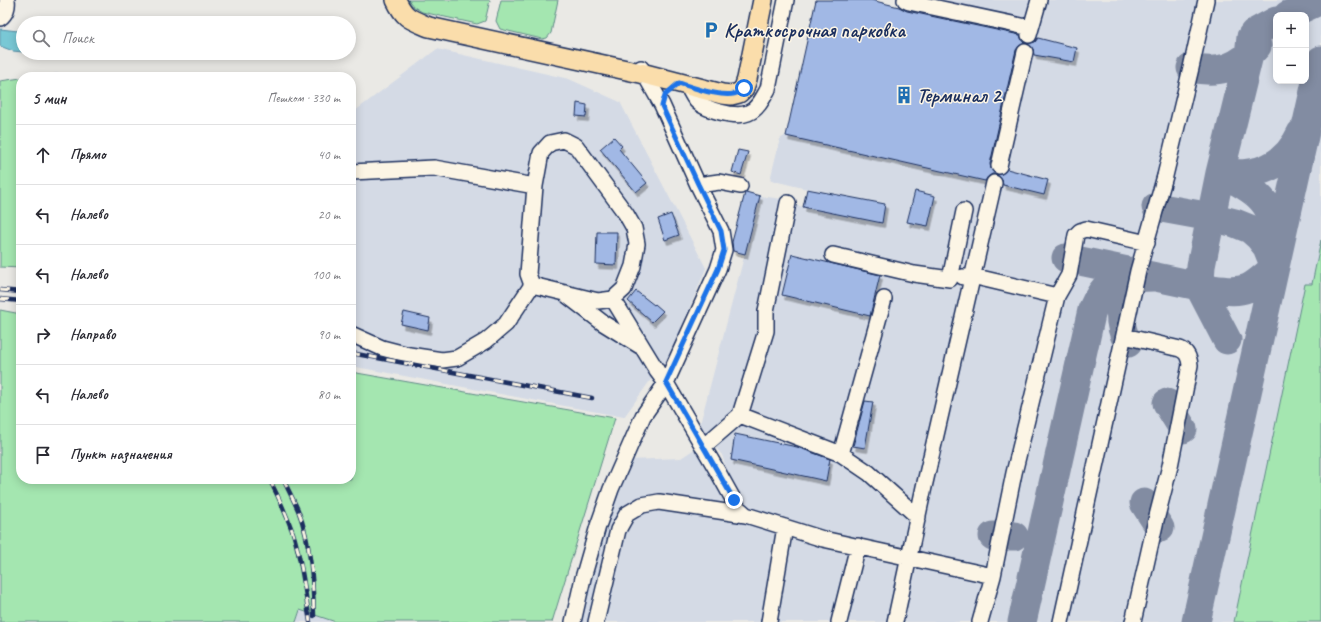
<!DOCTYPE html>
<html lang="ru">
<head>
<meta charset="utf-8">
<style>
  :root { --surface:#fff; --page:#f7f7f7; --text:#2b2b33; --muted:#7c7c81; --line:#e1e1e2 }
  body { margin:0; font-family:Caveat,sans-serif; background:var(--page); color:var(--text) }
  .controls { position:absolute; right:12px; top:12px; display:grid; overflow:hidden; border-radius:8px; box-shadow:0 2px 10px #0003 }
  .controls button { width:36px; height:36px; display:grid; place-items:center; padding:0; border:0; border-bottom:1px solid var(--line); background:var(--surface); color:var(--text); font:20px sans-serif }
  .stop { position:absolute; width:12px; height:12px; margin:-9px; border:3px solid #1a73e8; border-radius:50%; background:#fff }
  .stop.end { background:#1a73e8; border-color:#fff; box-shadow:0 1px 4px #0008 }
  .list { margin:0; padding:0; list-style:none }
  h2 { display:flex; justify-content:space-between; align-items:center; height:52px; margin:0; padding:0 16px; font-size:17px }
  h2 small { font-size:13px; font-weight:400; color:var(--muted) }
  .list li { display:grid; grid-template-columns:26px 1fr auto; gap:12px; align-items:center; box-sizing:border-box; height:60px; padding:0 16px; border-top:1px solid var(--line) }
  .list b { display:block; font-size:15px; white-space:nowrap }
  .list em { font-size:13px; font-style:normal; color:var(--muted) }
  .icon { flex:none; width:22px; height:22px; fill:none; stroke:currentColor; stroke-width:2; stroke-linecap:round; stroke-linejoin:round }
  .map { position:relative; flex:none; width:1321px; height:622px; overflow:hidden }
  .search { position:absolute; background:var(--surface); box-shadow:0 2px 10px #0003; left:16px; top:16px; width:340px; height:44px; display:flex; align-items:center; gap:10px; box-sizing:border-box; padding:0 14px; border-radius:22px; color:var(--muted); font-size:15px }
  .panel { position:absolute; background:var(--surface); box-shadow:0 2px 10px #0003; left:16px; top:72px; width:340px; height:412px; border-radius:16px }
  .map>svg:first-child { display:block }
</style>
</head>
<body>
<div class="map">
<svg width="1321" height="622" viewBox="0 0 1321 622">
  <defs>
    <filter id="shadow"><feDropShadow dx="2.5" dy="4.5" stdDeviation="0" flood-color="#0004"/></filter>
  </defs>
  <rect width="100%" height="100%" fill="#eae9e5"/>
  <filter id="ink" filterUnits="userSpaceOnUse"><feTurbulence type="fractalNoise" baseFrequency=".025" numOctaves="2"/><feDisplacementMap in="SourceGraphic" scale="8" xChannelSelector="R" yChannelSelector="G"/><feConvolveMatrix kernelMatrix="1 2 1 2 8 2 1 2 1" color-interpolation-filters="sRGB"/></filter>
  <g filter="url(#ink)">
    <!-- built -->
    <path fill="#d4dae5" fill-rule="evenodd" d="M816,0H871L939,16L937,0H1321V622H579L602,530L629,460L681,458L696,448L718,472L726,468L722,455L699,428L760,196L782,199L788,203L803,207L807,189L770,180L780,139L786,135ZM1276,15H1306V81H1276Z
      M437,49L569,79L620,102L706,268L670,356L662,367L657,371L624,417L351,366V114Z
      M55,73L101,75L123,77H54Z
      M300,610L336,622H296Z"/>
    <!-- green -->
    <path fill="#a4e6b0" stroke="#608a87" d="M408,0H490L485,21L477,24L422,12L414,7Z
      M501,0H558L551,33L547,38L542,39L500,29L496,21Z
      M21,78V268L0,267V81Z
      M1321,240V622H1234L1305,284H1312Z
      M0,310L21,314V479H351V372L615,418L552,622H336L300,610L296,622H0Z"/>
    <!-- water -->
    <path fill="#79c8d5" stroke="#538ba5" d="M0,29L18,31L23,35V52L13,51L0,46Z"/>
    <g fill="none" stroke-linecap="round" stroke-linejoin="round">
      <!-- taxiway -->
      <path stroke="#828ca2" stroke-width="29" d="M1288,15L1321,0
        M1191,68C1219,74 1239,68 1257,46
        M1220,173C1256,177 1285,168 1301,133
        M1221,173C1256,190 1275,202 1278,244
        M1066,258L1213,289C1246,294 1251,289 1275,267L1267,247L1259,237L1250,229L1235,223L1211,217L1156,207
        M1227,340L1202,292L1200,280L1201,266L1220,173L1249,55L1251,37L1254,33L1276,21
        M1128,343C1118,325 1115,291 1137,279C1142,277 1148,277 1153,277
        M1167,403L1183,429
        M1144,503L1160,528
        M993,536H1014
        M1022,622L1092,310C1101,289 1114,273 1138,271
        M1196,622L1321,60"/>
    </g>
    <!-- building -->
    <path fill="#a1b8e5" stroke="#1b2f5e" filter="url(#shadow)" d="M816,0H871L899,7L907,11L1020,35L1022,41L1026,43L1019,46L1016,50L990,164L991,169L996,174H992L988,177L985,181L786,136Z
      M1038,38L1077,48L1074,62L1034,55L1033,49L1028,44L1035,42Z
      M577,103L587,105L586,117L576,116Z
      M614,137L622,146L619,149L647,183L636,192L600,149Z
      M738,150L748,152L741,175L732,172Z
      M1007,169L1048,180L1044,195L1003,185L1002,180L997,175L1002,174Z
      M807,189L885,204L882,223L803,207Z
      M915,191L935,196L928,226L907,222Z
      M746,192L760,196L745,254L733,251L732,242L745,193Z
      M671,214L679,235L665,240L658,219Z
      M597,232H617L616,265L596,264Z
      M792,254L880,275L870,316L782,295Z
      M636,291L654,305L655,304L663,311L652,322L628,301Z
      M404,312L430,318L428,330L401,324Z
      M865,401L873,402L865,448L853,446Z
      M735,434L797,447L830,459L826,481L731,460Z"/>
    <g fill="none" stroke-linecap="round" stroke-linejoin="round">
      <!-- minor casing -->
      <g stroke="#1b2f5e" stroke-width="18">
        <path id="minor" d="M905,0L909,2L1031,28
          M0,18C6,14 8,6 7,0
          M1029,35L1039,0
          M687,85C690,90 692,95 695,99C703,110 736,118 748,113C758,109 763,98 768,89L786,0
          M564,140L576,146L626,214L634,228L637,244L633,266L624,289L613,299L598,301L532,285L528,274L535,186L541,153L550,143Z
          M999,166L1025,52
          M351,172L434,168L535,186
          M698,185L719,182L740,186
          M833,255L914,274L950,279L964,211
          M963,277L972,276L1057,296
          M568,296L603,323L640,346
          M613,299L657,371L666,383L718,472L738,508L746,515L823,539L993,576
          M351,334L382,348L409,355L442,360L457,358L486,341L506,324L532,285
          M1124,336L1180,349C1187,352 1189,357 1190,365L1170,466L1156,520L1133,622
          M740,415L841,454L869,473L918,517
          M703,447L740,415L766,331V311L788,203
          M841,454L884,299
          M573,622L583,578L598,526L611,489L643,416L666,383L718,269L724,250L721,231L698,185L662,105L641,68
          M596,622L618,530L627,514L642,505L659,502L746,515
          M769,622L785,527
          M839,622L858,546
          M895,622L924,487L994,183
          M980,622L993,576L1014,473L1057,296L1069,275L1076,235L1080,231L1086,229L1147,243
          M1061,622L1138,271L1165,176L1191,68L1206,0"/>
      </g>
      <!-- major casing -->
      <g stroke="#1b2f5e" stroke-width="22">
        <path id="major" d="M396,0C405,19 410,19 429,27L645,74L722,94L731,95L739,93L744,88L747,79L763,0"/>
      </g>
      <!-- minor -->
      <use href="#minor" stroke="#fcf5e5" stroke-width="15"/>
      <!-- major -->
      <use href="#major" stroke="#faddab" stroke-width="19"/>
      <!-- rail casing -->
      <g stroke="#1b2f5e" stroke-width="4.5">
        <path id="rail" d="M0,290L21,292
          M0,299L21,301
          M351,353L592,398
          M269,479C279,497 286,514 293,533C302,561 305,593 310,622
          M283,479C288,489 293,499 298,510C311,543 313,581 314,616"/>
      </g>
      <!-- rail -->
      <use href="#rail" stroke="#fcf5e5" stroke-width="3" stroke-dasharray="9" stroke-linecap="butt"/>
    </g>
  </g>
  <g fill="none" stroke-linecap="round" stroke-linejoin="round" filter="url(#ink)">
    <!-- route -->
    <path stroke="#1a73e8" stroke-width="5" d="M734,500L666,382L718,269L724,250L721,231L698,184L662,106L665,95L679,83C692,87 727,100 739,92C741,91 742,89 744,88"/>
  </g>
  <!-- icons -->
  <defs>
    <g id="parking-bare" transform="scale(1.38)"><path d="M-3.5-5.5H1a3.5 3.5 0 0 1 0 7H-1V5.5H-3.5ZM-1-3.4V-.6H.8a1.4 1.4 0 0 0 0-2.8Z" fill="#1f6fb2" stroke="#fcf5e5" stroke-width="2.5" paint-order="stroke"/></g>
    <g id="building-bare" transform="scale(1.38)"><path d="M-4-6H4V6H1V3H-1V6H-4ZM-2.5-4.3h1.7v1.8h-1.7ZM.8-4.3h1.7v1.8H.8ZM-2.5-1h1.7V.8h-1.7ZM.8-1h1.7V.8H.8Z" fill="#1f6fb2" stroke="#fcf5e5" stroke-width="2.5" paint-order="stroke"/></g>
  </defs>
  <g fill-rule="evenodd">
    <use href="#parking-bare" x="711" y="30"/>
    <use href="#building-bare" x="904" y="95"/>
  </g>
  <g text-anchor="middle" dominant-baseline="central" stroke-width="3" stroke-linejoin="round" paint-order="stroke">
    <!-- poi labels -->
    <g font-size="20" font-weight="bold" fill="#1b2f5e" stroke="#fcf5e5" text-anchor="start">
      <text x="724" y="30">Краткосрочная парковка</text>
      <text x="917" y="95">Терминал 2</text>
    </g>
  </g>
</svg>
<div class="controls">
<button>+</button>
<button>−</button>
</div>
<div class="stop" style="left:744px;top:88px"></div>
<div class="stop end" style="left:734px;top:500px"></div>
<div class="search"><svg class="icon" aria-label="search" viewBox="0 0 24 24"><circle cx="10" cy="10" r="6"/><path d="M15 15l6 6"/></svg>Поиск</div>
<section class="panel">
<h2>5 мин<small>Пешком · 330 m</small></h2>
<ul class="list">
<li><svg class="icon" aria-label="ahead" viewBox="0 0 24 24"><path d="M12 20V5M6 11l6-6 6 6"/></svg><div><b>Прямо</b></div><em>40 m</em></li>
<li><svg class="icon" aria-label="left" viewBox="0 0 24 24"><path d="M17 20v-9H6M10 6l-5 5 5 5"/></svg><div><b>Налево</b></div><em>20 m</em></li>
<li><svg class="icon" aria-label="left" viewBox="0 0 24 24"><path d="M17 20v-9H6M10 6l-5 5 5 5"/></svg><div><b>Налево</b></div><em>100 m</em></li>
<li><svg class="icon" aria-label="right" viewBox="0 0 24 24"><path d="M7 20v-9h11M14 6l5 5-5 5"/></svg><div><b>Направо</b></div><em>90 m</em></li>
<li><svg class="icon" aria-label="left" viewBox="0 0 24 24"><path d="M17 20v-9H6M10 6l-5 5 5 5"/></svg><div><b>Налево</b></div><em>80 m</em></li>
<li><svg class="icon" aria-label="arrive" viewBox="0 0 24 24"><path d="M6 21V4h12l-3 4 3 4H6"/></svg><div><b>Пункт назначения</b></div></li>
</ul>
</section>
</div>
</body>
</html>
